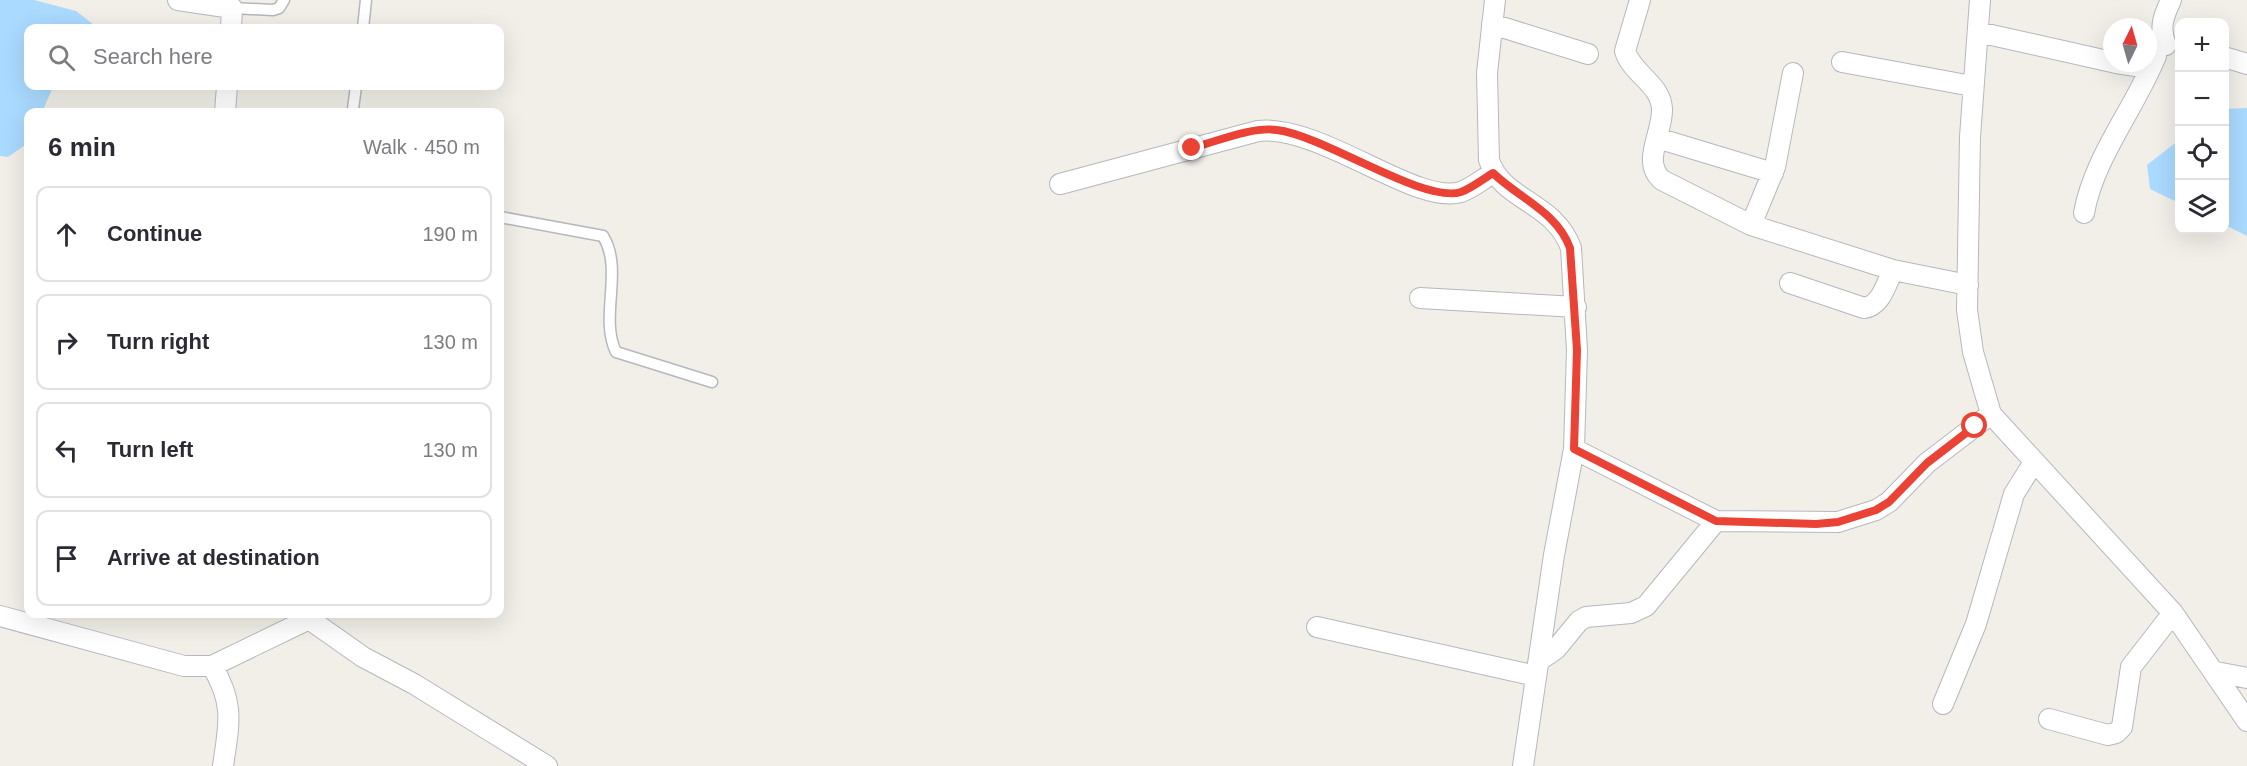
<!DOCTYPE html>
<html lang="en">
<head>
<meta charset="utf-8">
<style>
  :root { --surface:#fff; --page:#f7f7f7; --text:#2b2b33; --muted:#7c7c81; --line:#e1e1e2 }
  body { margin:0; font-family:Helvetica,sans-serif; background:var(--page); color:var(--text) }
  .controls { position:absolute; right:18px; top:18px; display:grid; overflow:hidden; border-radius:12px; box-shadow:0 6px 24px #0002 }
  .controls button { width:54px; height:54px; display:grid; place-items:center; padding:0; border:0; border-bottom:2px solid var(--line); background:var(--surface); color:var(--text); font:30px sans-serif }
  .compass { position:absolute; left:2103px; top:18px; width:54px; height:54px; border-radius:50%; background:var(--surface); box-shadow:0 6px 24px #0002; rotate:5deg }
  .stop { position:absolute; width:18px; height:18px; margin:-14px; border:4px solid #ea4335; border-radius:50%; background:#fff }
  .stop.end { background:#ea4335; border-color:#fff; box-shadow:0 2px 6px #0008 }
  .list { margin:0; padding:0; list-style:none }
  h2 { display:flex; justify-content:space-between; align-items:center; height:78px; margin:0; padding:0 24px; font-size:26px }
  h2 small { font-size:20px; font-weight:400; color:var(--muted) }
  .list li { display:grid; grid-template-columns:39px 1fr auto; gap:18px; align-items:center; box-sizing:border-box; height:96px; margin:0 12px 12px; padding:0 12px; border:2px solid var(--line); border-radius:12px }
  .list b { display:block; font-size:22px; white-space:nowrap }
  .list em { font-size:20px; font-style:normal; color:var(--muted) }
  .icon { flex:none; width:33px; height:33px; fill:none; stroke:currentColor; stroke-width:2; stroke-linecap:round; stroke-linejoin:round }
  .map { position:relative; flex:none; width:2247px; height:766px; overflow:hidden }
  .search { position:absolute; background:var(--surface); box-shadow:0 6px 24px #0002; left:24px; top:24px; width:480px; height:66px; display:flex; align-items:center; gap:15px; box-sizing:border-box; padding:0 21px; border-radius:12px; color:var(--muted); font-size:22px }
  .panel { position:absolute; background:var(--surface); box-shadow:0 6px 24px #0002; left:24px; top:108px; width:480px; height:510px; border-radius:12px }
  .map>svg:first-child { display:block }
</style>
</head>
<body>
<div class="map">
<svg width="2247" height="766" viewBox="0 0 2247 766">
  <rect width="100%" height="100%" fill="#f1efe8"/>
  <!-- water -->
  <path fill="#aadaff" d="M0,0H34L76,11L98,28H28V86L53,87L42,112H28V143L8,157L0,156Z
    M2247,108V236L2225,225L2224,109Z
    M2179,140V203L2150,189L2147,165Z"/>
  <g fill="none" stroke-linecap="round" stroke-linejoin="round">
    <!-- service casing -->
    <g stroke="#b5b8bc" stroke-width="13">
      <path id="service" d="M232,8L273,10L279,8L284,0
        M363,28L366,0
        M353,109L356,86
        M500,217L603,236C624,270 599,317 616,352L712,382"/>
    </g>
    <!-- minor casing -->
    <g stroke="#b5b8bc" stroke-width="22">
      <path id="minor" d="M178,0L232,8L231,28
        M1495,0L1487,73L1489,160C1502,201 1554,201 1571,248L1577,350L1574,449L1554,555L1523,766
        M1640,0L1625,51C1632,74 1661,84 1662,109C1663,133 1641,162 1662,180L1751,225L1893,270L1968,285
        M1980,0L1970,137L1967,310L1973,352L1991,414L2173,613L2247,721
        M1492,24L1588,54
        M1978,32L2112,62
        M2166,45C2159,28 2163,17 2171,0
        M2224,57L2247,64
        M1842,62L1972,86
        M2116,63L2136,66L2146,63
        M225,112L227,86
        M1657,138L1773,173
        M1060,184L1258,131C1321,124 1416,206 1461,192C1472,188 1483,179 1493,173
        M2084,213C2094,157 2135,108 2156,56
        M1751,225L1775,167L1793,73
        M1790,283L1864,308C1881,306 1886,284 1893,270
        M1420,298L1576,307
        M1574,449L1716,521L1838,522L1876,510L1889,502L1927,463L1991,414
        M0,616L184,666H212L309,619
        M309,619L363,657L414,684L547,766
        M1317,627L1536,676
        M1540,660L1556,649L1579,621L1586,617L1631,613L1646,606L1716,521
        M212,666C235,704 229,724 223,766
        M2216,672L2247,678
        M1943,704L1976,624L2014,494L2034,462
        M2049,719L2108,735L2116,733L2122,727L2131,667L2173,613"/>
    </g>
    <!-- service -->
    <use href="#service" stroke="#fff" stroke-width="10"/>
    <!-- minor -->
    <use href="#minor" stroke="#fff" stroke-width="20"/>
  </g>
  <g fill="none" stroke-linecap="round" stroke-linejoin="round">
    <!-- route -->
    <path stroke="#ea4335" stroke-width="8" d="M1192,148C1215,142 1253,126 1277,130C1325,136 1424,204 1461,192C1472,188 1483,179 1493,173C1520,199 1557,212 1570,248L1577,350L1574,449L1716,521L1816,524L1838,522L1876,510L1889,502L1927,463L1975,426"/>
  </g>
</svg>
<div class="controls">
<button>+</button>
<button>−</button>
<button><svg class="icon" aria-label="locate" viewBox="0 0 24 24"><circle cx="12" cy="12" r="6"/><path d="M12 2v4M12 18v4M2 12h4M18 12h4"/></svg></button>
<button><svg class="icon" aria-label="layers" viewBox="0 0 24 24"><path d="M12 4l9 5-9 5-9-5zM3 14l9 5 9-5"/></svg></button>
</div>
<svg class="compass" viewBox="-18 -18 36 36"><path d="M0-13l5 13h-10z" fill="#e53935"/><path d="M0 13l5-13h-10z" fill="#7c7c81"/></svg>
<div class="stop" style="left:1975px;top:426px"></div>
<div class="stop end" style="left:1192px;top:148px"></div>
<div class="search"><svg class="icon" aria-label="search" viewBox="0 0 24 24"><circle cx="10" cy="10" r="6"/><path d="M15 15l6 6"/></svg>Search here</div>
<section class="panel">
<h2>6 min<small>Walk · 450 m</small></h2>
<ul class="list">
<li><svg class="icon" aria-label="ahead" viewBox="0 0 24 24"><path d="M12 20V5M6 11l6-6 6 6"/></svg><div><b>Continue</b></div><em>190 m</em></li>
<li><svg class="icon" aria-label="right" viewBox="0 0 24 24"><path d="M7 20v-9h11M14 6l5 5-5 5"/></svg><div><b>Turn right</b></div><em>130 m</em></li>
<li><svg class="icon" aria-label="left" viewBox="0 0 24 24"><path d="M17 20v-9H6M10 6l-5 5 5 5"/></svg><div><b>Turn left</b></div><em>130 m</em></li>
<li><svg class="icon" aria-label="arrive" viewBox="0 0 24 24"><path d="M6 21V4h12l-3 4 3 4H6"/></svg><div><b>Arrive at destination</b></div></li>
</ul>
</section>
</div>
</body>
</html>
